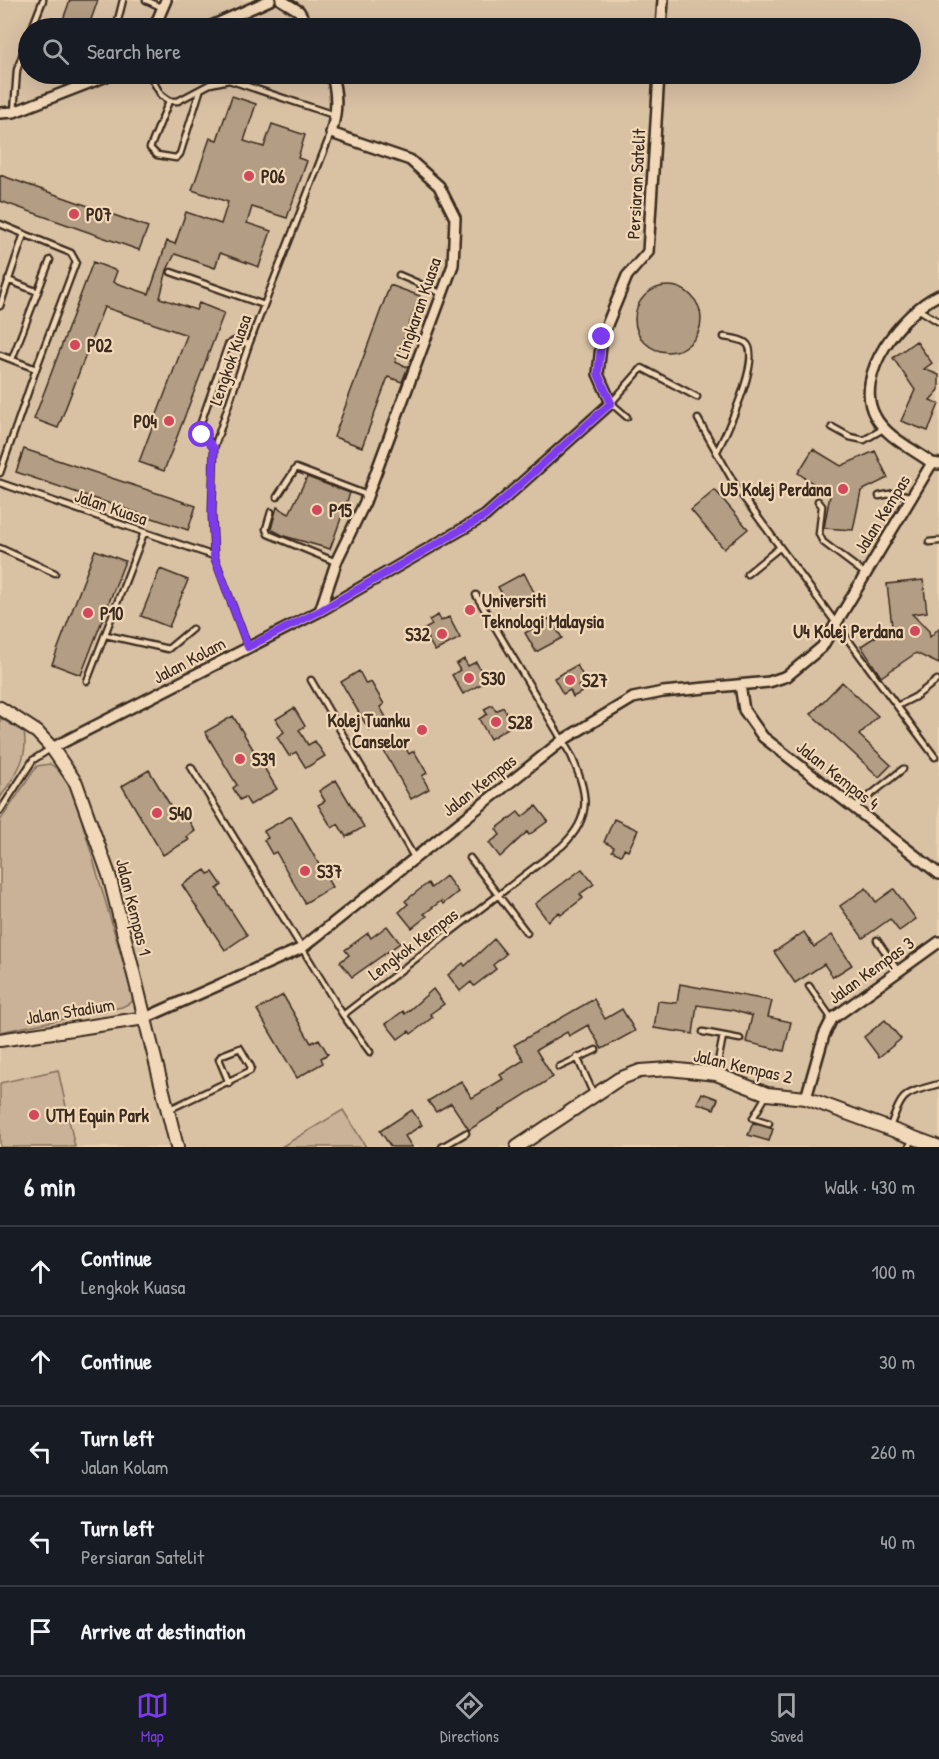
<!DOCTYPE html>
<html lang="en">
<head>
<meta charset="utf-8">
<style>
  :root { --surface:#171b24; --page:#20242c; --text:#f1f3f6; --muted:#9ea1a6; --line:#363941; --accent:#7c3aed }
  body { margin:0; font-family:"Patrick Hand",sans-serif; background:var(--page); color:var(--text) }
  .stop { position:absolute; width:18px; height:18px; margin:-14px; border:4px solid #7c3aed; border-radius:50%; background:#fff }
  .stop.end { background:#7c3aed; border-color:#fff; box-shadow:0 2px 6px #0008 }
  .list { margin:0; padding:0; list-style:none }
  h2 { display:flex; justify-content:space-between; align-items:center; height:78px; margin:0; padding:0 24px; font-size:26px }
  h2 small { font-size:20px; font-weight:400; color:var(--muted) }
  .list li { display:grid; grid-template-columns:39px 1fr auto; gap:18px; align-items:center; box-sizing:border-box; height:90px; padding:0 24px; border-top:2px solid var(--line) }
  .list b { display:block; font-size:22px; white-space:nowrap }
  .list p { margin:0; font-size:20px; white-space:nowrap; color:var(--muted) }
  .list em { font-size:20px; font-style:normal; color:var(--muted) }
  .icon { flex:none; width:33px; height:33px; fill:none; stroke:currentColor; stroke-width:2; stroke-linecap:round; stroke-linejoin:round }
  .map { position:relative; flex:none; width:939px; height:1147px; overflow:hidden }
  .search { position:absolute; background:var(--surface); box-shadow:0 6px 24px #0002; left:18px; right:18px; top:18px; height:66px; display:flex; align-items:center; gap:15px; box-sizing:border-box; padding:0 21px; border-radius:33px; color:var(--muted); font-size:22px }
  .sheet { height:528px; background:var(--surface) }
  nav { display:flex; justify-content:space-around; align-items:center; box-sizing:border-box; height:84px; border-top:2px solid var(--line); background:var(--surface); font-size:16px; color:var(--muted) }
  nav a { display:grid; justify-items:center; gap:3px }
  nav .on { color:var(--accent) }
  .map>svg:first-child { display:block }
</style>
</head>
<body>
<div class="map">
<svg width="939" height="1147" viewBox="0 0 939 1147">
  <rect width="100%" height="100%" fill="#e9d1b2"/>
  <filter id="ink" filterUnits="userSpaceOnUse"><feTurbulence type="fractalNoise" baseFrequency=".0167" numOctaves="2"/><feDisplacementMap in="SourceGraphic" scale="12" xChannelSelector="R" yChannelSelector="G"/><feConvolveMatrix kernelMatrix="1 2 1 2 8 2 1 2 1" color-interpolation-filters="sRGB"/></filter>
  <g filter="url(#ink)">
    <!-- built -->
    <path fill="#d9c1a4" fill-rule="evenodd" d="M0,0H939V1147H0ZM28,28H910V74H28Z"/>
    <!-- green -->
    <path fill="#c9b297" stroke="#826e5a" stroke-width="1.5" d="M0,718L24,732C29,759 15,775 0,798Z
      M50,764L64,774L74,794L133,996L132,1002L122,1007L0,1032V821L37,766Z
      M58,1070L75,1147H0V1083Z
      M343,1110L366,1147H281Z"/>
    <!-- building -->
    <path fill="#b39d84" stroke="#3b2a1e" stroke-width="1.5" d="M70,0H98L88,28H60Z
      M232,96L256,104L244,141L264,147L272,124L305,135L298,158L307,161L287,218L252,207L247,223L271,231L259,267L220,253L215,268L175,254L167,270L160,298L196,310L199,303L224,313L164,471L139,462L187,335L104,307L58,428L34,419L93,262L117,271L113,282L149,294L167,241L175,244L186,212L221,224L228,202L192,190L210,138L217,140Z
      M0,175L148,227L139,250L0,201Z
      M390,285L420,296L395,362L408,367L402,382L388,377L362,447L334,437Z
      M635 319a33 33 0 1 1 66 0a33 33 0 1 1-66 0Z
      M916,341L932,363L924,369L939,375V390L930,400L939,404L928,431L901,421L915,390L893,358Z
      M24,449L196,506L188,530L16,472Z
      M813,449L841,466L875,451L888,478L861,491L853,530L824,528L830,495L798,473Z
      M307,477L350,493L330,549L284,536L271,529L277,507L289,514Z
      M715,490L748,529L724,549L691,510Z
      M95,550L125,561L81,675L52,664Z
      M160,569L188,580L169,627L141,616Z
      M524,573L535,594L509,606L498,587Z
      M923,580L927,612L912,614L929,631L930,637L939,628V664L916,653L881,677L861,646L892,626L887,584Z
      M438,615L441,621L449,617L460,638L435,651L423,630L432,625L429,620Z
      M550,618L562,638L536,652L525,633Z
      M464,659L468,666L476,662L487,681L463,694L452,675L460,670L456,664Z
      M577,665L586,682L578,686L582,692L573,697L570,690L563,694L554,678Z
      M359,671L366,684L371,682L384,704L380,707L387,719L369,730L341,682Z
      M842,682L878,716L859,735L891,765L879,777L811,714Z
      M492,705L496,711L503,707L513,725L490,739L479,719L487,714L484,709Z
      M294,708L305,726L299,730L308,745L315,741L325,756L306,768L296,752L289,756L277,737L284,732L276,719Z
      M233,716L277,789L250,805L245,797L240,800L233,788L237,785L205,732Z
      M402,741L409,754L414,751L427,773L422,776L429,789L411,799L384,751Z
      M149,770L176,815L183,811L195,831L187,837L189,840L163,855L122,786Z
      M336,780L364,827L346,837L338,824L332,828L318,805L325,801L319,791Z
      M536,806L548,821L529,835L527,832L500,857L489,843L500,835L496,829L518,812L522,817Z
      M291,816L332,887L305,903L276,852L272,854L264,840L268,838L264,831Z
      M614,819L638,830L628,851L624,849L621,855L612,851L614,847L604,842Z
      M582,869L594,884L580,894L583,898L561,915L559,912L548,921L535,904Z
      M205,870L208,874L213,872L222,885L217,889L247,935L225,950L182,885Z
      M446,876L458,892L443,904L441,901L424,914L427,916L412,928L399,912L408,904L405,901L428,883L431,888Z
      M866,888L876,902L894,889L916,919L899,931L890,919L863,938L840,906Z
      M387,926L400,943L352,977L340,962L349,955L345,950L368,933L371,938Z
      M804,932L814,947L832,935L852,965L833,977L824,964L795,983L774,952Z
      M494,939L506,954L493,965L496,969L474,986L471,982L460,991L448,975L463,963L465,966Z
      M680,984L772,1001L768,1017L791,1022L784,1051L746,1042L752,1016L732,1010L697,1005L693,1034L654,1028L658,1001L677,1003Z
      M433,989L444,1004L430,1014L433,1017L411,1034L409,1031L398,1039L386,1024L403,1011L405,1014Z
      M283,995L311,1043L319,1039L328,1054L321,1058L323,1063L297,1078L257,1010Z
      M594,999L605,1019L622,1009L635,1031L602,1049L588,1025L569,1036L567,1032L536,1050L553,1077L469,1130L451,1103L436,1112L428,1101L461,1081L472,1098L503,1079L500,1075L524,1060L514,1045Z
      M885,1020L901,1039L879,1057L864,1037Z
      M702,1093L718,1099L714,1109L697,1103Z
      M412,1110L422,1125L405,1136L412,1147H391L380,1131Z
      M753,1123L773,1129L769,1141L748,1135Z"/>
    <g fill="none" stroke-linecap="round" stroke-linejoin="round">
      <!-- service casing -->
      <g stroke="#3b2a1e" stroke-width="9">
        <path id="service" d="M146,0L163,8
          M32,28L43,0
          M116,28L123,0
          M149,74L161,95L169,101H178L210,84L229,80L334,115
          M169,101L150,148L157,155L176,158L180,154L200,91
          M14,112L17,70L28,39
          M0,224L24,234L0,306
          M24,234L71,253L76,262L36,369
          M171,272L264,305
          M399,275L443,294
          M8,280L38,292
          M918,309L939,322
          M0,355L36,369L0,473
          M12,359L50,260
          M627,417L611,403L642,368L697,397
          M698,419L738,490L897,706L915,697L937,680
          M832,427L850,437L864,440L883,429
          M214,448L199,428L228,345L234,341L249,344
          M716,453C725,437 763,356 746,343C741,339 730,338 724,337
          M0,483L214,556
          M879,496L895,493L906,495L909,500
          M277,497L296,468L367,495
          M818,501L822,506L819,534L823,542L864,573
          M271,512L266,529L268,534L336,562
          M929,542L939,541
          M0,548L55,573
          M747,574L779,548
          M106,635L168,649L192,629
          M248,647L214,556L212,513L214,448L249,344L331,133
          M311,680L414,857
          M87,681L144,533
          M897,706L935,757
          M191,767L343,1015L370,1052
          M853,809L903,769
          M0,811L33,760L50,749
          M470,858L527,933
          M877,940L898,971
          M809,986L832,1019
          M343,1015L562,846C594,816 587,792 571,755L476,595
          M703,1032L740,1039
          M577,1057L594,1095
          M559,1067L596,1050
          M716,1072L723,1036
          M766,1096L753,1118L769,1123
          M168,1110L250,1071L251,1067L240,1048L222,1055L219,1059L229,1083
          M890,1127C903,1091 904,1094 939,1084
          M442,1147L466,1133
          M909,1147L913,1138"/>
      </g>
      <!-- minor casing -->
      <g stroke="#3b2a1e" stroke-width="14">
        <path id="minor" d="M281,0L299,11L309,28
          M154,28L166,0
          M207,28L270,0
          M661,28L663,0
          M0,113L14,112L112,74
          M939,295C903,312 852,375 875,416C886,437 913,449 932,463L939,464
          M320,611L337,560L365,502L453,265L455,218L439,186L410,160L331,133C337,113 338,93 331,74
          M740,685L744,710L763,737L939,874
          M52,748L320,611L485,516L611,403L598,374L602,337L627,276L648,252L659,74
          M145,1018L302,948L563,740L633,698L663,692L769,682L787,676L822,647L932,463
          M806,1098L824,1035L832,1019L939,942"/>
      </g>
      <!-- tertiary casing -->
      <g stroke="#3b2a1e" stroke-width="16">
        <path id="tertiary" d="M0,708L37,732L52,748L76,783L109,875L177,1147
          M0,1040L145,1018
          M517,1147L619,1079L640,1071L669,1069L716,1074L767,1094L806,1098L939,1147"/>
      </g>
      <!-- service -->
      <use href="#service" stroke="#f0d8b8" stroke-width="4.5"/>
      <!-- minor -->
      <use href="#minor" stroke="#f0d8b8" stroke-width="9"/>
      <!-- tertiary -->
      <use href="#tertiary" stroke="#f0d8b8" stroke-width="12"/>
    </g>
  </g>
  <g fill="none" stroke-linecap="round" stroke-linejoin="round" filter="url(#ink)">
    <!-- route -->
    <path stroke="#7c3aed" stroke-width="8" d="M202,435L214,448L212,513L214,556L248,647L320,611L485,516L611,403L598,374L602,337"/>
  </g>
  <!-- markers -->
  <g fill="#d1495b" stroke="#f0d8b8" stroke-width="2">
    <circle cx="249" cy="176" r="6"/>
    <circle cx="74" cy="214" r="6"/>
    <circle cx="75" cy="345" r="6"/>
    <circle cx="169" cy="421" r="6"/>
    <circle cx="843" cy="489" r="6"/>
    <circle cx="317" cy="510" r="6"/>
    <circle cx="470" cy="610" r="6"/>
    <circle cx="88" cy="613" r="6"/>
    <circle cx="915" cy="631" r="6"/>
    <circle cx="442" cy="634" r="6"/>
    <circle cx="469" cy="678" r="6"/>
    <circle cx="570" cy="680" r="6"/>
    <circle cx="496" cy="722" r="6"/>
    <circle cx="422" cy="730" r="6"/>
    <circle cx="240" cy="759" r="6"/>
    <circle cx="157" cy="813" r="6"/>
    <circle cx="305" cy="871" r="6"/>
    <circle cx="34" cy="1115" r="6"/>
  </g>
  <g text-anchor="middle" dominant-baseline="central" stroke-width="4.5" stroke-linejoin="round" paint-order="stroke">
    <!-- poi labels -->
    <g font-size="18" font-weight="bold" fill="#3b2a1e" stroke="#f0d8b8" text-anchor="start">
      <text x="261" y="176">P06</text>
      <text x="86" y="214">P07</text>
      <text x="87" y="345">P02</text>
      <text x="157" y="421" text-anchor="end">P04</text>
      <text x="831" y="489" text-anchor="end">U5 Kolej Perdana</text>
      <text x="329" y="510">P15</text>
      <text x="482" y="600">Universiti<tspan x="482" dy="21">Teknologi Malaysia</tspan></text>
      <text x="100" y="613">P10</text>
      <text x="903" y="631" text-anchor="end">U4 Kolej Perdana</text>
      <text x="430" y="634" text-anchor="end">S32</text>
      <text x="481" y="678">S30</text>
      <text x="582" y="680">S27</text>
      <text x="410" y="720" text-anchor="end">Kolej Tuanku<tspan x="410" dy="21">Canselor</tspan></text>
      <text x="508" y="722">S28</text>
      <text x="252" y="759">S39</text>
      <text x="169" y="813">S40</text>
      <text x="317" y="871">S37</text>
      <text x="46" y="1115">UTM Equin Park</text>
    </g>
    <!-- street labels -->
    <g font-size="18" fill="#3b2a1e" stroke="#f0d8b8">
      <text transform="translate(636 184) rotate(-87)">Persiaran Satelit</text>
      <text transform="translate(418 308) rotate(-71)">Lingkaran Kuasa</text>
      <text transform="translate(230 360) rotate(-71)">Lengkok Kuasa</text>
      <text transform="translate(111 507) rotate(19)">Jalan Kuasa</text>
      <text transform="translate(882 514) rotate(-58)">Jalan Kempas</text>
      <text transform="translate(189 660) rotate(-28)">Jalan Kolam</text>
      <text transform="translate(838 775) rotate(38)">Jalan Kempas 4</text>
      <text transform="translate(479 785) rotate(-38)">Jalan Kempas</text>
      <text transform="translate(134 907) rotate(76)">Jalan Kempas 1</text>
      <text transform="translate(413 944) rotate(-37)">Lengkok Kempas</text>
      <text transform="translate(871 970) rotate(-36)">Jalan Kempas 3</text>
      <text transform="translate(70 1011) rotate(-9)">Jalan Stadium</text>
      <text transform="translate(743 1066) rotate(13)">Jalan Kempas 2</text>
    </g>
  </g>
</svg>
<div class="stop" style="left:202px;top:435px"></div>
<div class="stop end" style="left:602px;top:337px"></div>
<div class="search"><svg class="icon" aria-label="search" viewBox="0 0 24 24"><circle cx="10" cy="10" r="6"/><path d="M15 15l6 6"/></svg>Search here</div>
</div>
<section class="sheet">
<h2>6 min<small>Walk · 430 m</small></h2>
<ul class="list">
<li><svg class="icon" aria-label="ahead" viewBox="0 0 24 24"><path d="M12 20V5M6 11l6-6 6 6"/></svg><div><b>Continue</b><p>Lengkok Kuasa</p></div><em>100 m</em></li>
<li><svg class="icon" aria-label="ahead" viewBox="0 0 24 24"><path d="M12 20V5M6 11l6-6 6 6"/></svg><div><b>Continue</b></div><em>30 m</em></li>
<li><svg class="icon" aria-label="left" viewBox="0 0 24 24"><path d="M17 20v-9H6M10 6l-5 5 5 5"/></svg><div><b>Turn left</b><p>Jalan Kolam</p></div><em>260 m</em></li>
<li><svg class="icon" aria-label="left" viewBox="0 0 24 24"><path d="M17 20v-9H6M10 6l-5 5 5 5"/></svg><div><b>Turn left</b><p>Persiaran Satelit</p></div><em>40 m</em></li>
<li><svg class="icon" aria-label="arrive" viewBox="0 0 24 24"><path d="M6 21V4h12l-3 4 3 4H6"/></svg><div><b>Arrive at destination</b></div></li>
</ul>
</section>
<nav>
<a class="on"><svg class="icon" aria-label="map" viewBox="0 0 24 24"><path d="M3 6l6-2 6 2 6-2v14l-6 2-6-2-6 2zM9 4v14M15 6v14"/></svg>Map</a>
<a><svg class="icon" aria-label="directions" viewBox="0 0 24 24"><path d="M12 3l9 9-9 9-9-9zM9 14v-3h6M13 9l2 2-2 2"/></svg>Directions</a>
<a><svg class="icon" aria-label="saved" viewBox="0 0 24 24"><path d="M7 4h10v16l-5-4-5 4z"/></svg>Saved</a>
</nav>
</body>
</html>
